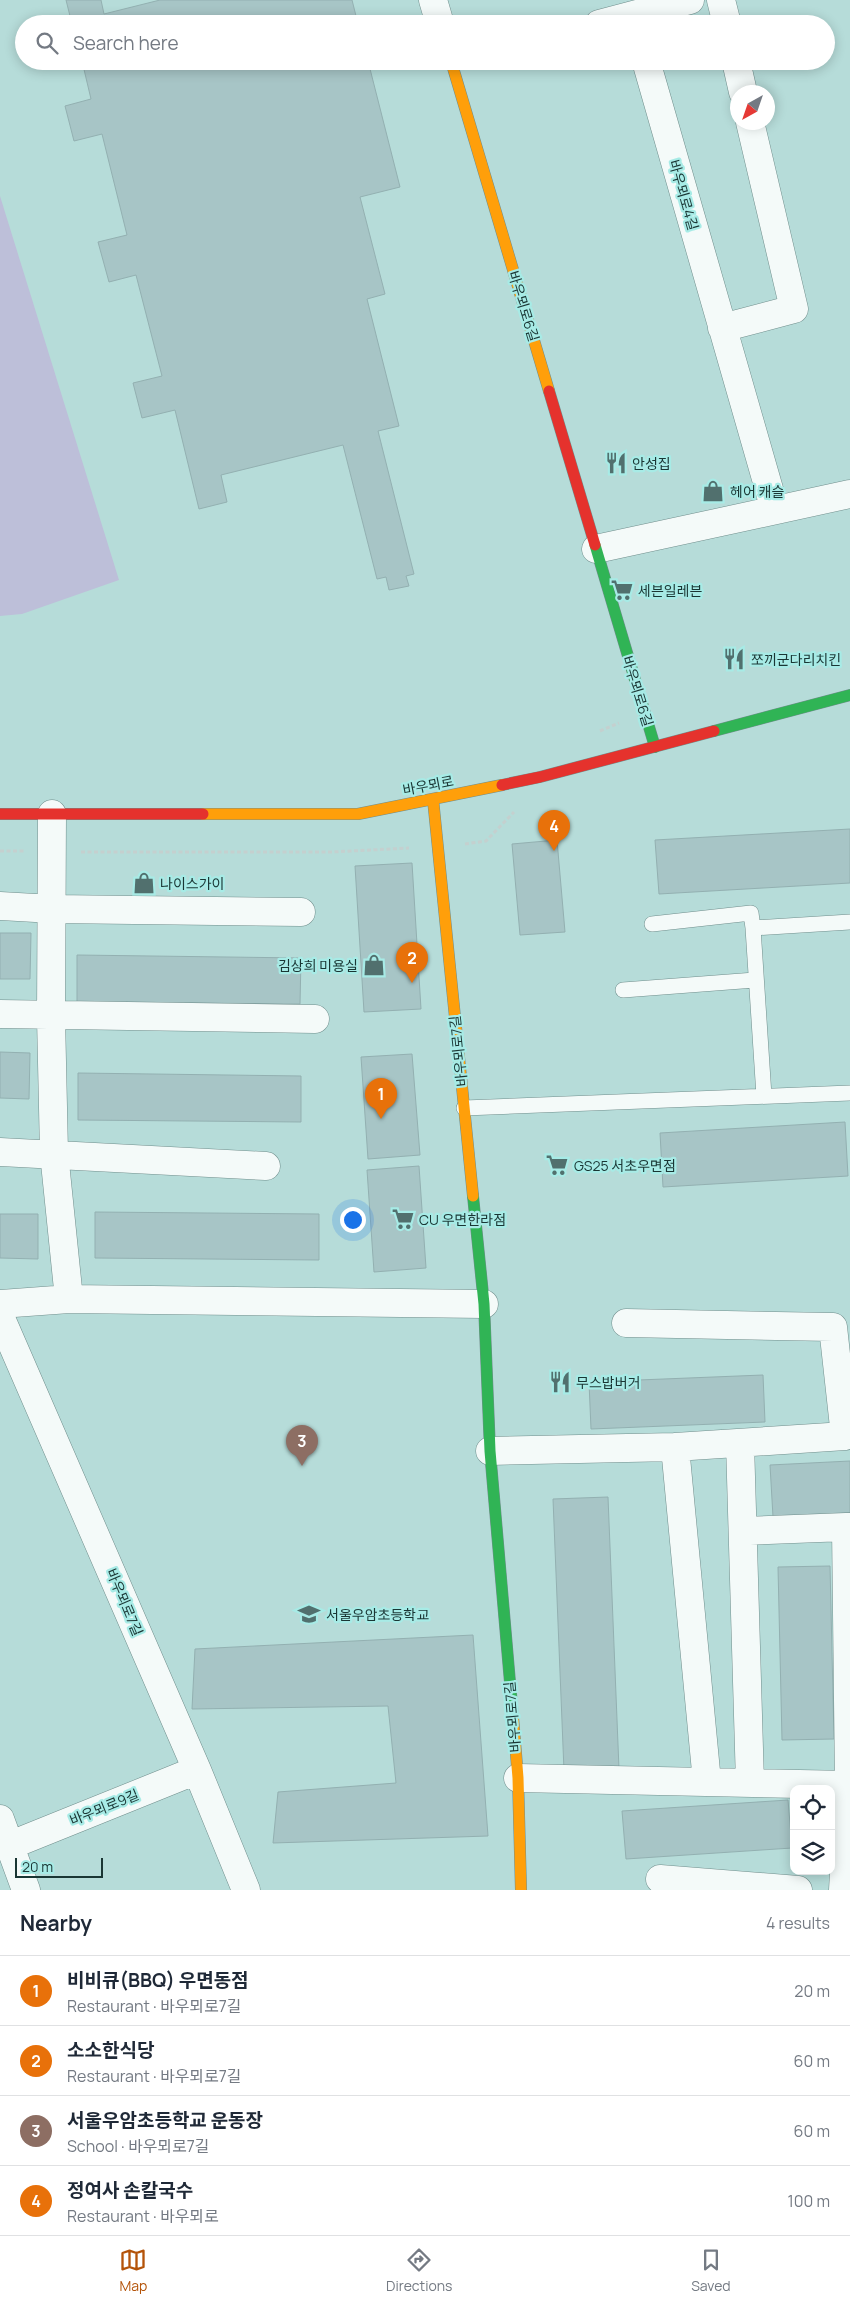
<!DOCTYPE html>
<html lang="en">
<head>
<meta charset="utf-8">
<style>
  :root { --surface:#fff; --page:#f6f6f7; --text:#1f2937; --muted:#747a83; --line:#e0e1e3; --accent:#b45309 }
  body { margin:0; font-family:Manrope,"Noto Sans KR",sans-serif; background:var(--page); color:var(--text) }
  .controls { position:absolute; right:15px; bottom:15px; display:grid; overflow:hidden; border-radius:10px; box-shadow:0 2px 12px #0003 }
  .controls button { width:45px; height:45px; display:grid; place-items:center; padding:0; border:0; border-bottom:1px solid var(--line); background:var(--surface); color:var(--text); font:25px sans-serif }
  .compass { position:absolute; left:730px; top:85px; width:45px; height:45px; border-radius:50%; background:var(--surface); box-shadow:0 2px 12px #0003; rotate:220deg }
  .scale { position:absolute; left:15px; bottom:12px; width:88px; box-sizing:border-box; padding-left:5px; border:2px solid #1a3634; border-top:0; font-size:14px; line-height:18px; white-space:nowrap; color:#1a3634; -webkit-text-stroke:4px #a7ebe6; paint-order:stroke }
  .you { position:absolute; left:352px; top:1219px; width:18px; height:18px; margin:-12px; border:4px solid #fff; border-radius:50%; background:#1a73e8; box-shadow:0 0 0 8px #1a73e833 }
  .badge { display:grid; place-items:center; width:32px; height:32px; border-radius:50%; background:var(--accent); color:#fff; font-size:16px; font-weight:700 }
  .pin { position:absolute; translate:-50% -41px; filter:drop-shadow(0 1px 2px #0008) }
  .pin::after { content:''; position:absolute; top:26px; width:18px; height:15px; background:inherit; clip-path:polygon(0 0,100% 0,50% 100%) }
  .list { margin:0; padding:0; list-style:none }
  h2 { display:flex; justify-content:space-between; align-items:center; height:65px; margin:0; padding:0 20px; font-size:21px }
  h2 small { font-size:16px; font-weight:400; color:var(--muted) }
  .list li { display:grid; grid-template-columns:32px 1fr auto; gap:15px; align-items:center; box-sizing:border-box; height:70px; padding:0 20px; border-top:1px solid var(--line) }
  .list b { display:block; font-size:19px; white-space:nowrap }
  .list p { margin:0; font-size:16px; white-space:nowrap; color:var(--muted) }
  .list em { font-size:16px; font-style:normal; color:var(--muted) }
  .icon { flex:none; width:28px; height:28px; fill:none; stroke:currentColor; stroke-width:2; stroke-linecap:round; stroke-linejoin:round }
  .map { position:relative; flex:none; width:850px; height:1890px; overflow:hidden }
  .search { position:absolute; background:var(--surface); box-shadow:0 2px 12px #0003; left:15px; right:15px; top:15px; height:55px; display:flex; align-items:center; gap:12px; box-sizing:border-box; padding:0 18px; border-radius:28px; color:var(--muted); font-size:19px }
  .sheet { height:345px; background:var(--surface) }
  nav { display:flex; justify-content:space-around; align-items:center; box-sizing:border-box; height:70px; border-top:1px solid var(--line); background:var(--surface); font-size:14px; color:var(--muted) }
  nav a { display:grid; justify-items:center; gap:2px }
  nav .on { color:var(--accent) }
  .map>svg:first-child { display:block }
</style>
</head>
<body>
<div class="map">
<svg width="850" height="1890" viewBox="0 0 850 1890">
  <rect width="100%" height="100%" fill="#b6dcd9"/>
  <!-- green -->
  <path fill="#bdbfd9" d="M0,196L119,580L22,614L0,616Z"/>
  <!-- building -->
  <path fill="#a7c5c6" stroke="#93b0b1" d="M66,0H101L104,14L160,0H352L358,24H72Z
    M82,61H368L400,187L360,197L385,294L367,299L399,426L378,431L414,574L406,576L409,586L389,590L386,577L377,579L343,445L221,475L227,502L199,509L175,410L142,418L133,383L162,376L136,275L109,282L98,242L127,235L102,134L74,141L65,106L91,99Z
    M850,829V883L659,894L655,840Z
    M557,840L565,932L520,935L512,844Z
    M412,863L421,1009L364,1012L355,866Z
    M0,933H31L30,979H0Z
    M77,955L301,958L300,1004L77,1002Z
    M0,1052L30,1053L29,1099L0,1098Z
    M412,1054L420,1155L368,1159L361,1057Z
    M78,1073L301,1076V1122L78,1120Z
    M845,1122L848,1176L663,1187L660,1133Z
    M419,1166L426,1268L374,1272L367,1170Z
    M95,1212L319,1214V1260L95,1258Z
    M0,1214H38V1259L0,1258Z
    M763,1375L765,1422L591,1429L589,1382Z
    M850,1461V1513L773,1517L770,1465Z
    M608,1497L619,1769L564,1771L553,1499Z
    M830,1566L834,1739L782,1740L778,1567Z
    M473,1635L488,1836L273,1843L278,1792L396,1783L388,1706L192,1709L195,1649Z
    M788,1800L792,1848L626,1859L622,1811Z"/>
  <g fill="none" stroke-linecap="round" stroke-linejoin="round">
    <!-- lane casing -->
    <g stroke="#708e8c" stroke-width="16">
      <path id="lane" d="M652,924L751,913L753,928
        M623,990L755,980
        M764,1096L753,928L850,922
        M464,1108L850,1093"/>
    </g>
    <!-- street casing -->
    <g stroke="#708e8c" stroke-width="29">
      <path id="street" d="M433,0L440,24
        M721,0L727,24
        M599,24L690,0
        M646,61L775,510
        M736,61L743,92
        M722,328L794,309L750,122
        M596,549L850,494
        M52,814L51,1017L54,1153L69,1299
        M0,906L53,909L301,912
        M0,1014L315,1019
        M0,1152L266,1166
        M0,1304L69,1299L484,1304
        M0,1316L197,1770L246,1890
        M626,1323L833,1327L845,1436L675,1447
        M740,1443L750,1783
        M490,1451L675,1447L707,1782
        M743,1531L846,1527
        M518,1778L849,1785L843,1890
        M849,1785L846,1527H850
        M0,1819L26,1890
        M11,1845L197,1770
        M660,1879L798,1890"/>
    </g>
    <!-- fast casing -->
    <g stroke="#708e8c" stroke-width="12">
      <path id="fast" d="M595,545L655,747
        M714,731L850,695
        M473,1196L484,1304L490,1451L513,1717"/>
    </g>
    <!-- slow casing -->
    <g stroke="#708e8c" stroke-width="12">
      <path id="slow" d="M451,61L549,391
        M433,799L473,1196
        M203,814H358L502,785
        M513,1717L518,1778L521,1890"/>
    </g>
    <!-- jam casing -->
    <g stroke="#708e8c" stroke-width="12">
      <path id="jam" d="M549,391L595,545
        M502,785L540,777L714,731
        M0,814H203"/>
    </g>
    <!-- path -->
    <path stroke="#c4d0cf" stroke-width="3" stroke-dasharray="4 2.5" stroke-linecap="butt" d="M600,731L619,723
      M465,844L486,841L514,812
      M0,851H24
      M81,852H332L409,848"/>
    <!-- lane -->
    <use href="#lane" stroke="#f4faf9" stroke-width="15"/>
    <!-- street -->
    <use href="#street" stroke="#f4faf9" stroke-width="28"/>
    <!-- fast -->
    <use href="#fast" stroke="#30b455" stroke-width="11"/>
    <!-- slow -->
    <use href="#slow" stroke="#ff9f0a" stroke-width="11"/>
    <!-- jam -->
    <use href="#jam" stroke="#e5322d" stroke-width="11"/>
  </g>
  <!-- icons -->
  <defs>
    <g id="restaurant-bare" transform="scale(1.725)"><path d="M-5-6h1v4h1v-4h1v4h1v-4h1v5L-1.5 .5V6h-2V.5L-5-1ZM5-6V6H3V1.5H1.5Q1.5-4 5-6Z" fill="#51706e" stroke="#a7ebe6" stroke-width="2.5" paint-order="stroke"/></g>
    <g id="shop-bare" transform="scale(1.725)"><path d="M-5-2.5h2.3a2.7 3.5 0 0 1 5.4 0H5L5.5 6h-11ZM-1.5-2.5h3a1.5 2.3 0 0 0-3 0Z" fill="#51706e" stroke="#a7ebe6" stroke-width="2.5" paint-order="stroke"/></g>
    <g id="supermarket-bare" transform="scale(1.725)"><path d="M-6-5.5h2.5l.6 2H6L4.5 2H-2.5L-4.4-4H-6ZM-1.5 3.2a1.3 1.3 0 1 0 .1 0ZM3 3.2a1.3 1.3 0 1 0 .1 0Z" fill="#51706e" stroke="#a7ebe6" stroke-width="2.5" paint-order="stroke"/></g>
    <g id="school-bare" transform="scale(1.725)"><path d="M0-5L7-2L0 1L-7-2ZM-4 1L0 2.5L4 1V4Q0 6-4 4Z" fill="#51706e" stroke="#a7ebe6" stroke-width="2.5" paint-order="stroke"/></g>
  </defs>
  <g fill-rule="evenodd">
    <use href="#restaurant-bare" x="616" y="463"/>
    <use href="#shop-bare" x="713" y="491"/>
    <use href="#supermarket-bare" x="622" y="590"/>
    <use href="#restaurant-bare" x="734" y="659"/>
    <use href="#shop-bare" x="144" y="883"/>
    <use href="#shop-bare" x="374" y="965"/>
    <use href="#supermarket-bare" x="557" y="1165"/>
    <use href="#supermarket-bare" x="403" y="1219"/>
    <use href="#restaurant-bare" x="560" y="1382"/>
    <use href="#school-bare" x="309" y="1614"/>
  </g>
  <g text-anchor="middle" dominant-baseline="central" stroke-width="4.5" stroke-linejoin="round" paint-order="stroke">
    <!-- street labels -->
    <g font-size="14" fill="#1a3634" stroke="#a7ebe6">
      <text transform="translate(684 195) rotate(74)">바우뫼로4길</text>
      <text transform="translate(524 306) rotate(73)">바우뫼로6길</text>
      <text transform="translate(638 691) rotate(73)">바우뫼로6길</text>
      <text transform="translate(428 785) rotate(-11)">바우뫼로</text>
      <text transform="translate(458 1051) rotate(-96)">바우뫼로7길</text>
      <text transform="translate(125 1602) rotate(67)">바우뫼로7길</text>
      <text transform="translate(512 1717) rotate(-95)">바우뫼로7길</text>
      <text transform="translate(104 1807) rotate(-22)">바우뫼로9길</text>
    </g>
    <!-- poi labels -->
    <g font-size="14" fill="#1a3634" stroke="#a7ebe6" text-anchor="start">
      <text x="632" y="463">안성집</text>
      <text x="730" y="491">헤어 캐슬</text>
      <text x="638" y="590">세븐일레븐</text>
      <text x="751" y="659">쪼끼군다리치킨</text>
      <text x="160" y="883">나이스가이</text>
      <text x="358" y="965" text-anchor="end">김상희 미용실</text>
      <text x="574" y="1165">GS25 서초우면점</text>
      <text x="419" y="1219">CU 우면한라점</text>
      <text x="576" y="1382">무스밥버거</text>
      <text x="326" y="1614">서울우암초등학교</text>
    </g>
  </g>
</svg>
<div class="controls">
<button><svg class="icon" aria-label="locate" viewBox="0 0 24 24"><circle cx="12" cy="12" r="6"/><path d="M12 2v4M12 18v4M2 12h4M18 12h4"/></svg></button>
<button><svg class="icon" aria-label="layers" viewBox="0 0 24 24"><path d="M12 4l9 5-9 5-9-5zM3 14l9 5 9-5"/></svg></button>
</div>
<svg class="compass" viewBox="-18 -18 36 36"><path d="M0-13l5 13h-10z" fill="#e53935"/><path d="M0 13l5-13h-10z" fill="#747a83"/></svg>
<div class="scale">20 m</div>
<div class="you"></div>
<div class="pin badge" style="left:381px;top:1119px;background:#e8710a">1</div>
<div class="pin badge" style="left:412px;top:983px;background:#e8710a">2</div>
<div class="pin badge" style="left:302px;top:1466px;background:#8d6e63">3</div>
<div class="pin badge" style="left:554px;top:851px;background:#e8710a">4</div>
<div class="search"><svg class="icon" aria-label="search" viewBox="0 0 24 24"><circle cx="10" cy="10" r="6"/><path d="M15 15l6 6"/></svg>Search here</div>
</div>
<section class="sheet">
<h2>Nearby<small>4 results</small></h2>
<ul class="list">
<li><span class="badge" style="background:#e8710a">1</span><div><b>비비큐(BBQ) 우면동점</b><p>Restaurant · 바우뫼로7길</p></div><em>20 m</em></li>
<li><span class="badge" style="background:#e8710a">2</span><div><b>소소한식당</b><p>Restaurant · 바우뫼로7길</p></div><em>60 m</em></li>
<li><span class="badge" style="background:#8d6e63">3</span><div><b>서울우암초등학교 운동장</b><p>School · 바우뫼로7길</p></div><em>60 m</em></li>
<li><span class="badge" style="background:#e8710a">4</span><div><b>정여사 손칼국수</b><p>Restaurant · 바우뫼로</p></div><em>100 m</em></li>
</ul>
</section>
<nav>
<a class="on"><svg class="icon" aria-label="map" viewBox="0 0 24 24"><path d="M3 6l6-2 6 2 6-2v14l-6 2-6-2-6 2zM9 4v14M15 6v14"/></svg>Map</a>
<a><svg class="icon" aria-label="directions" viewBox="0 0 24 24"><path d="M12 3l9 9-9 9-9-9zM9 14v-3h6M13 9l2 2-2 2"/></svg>Directions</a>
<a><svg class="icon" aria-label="saved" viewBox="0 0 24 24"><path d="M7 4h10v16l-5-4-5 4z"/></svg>Saved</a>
</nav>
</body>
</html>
